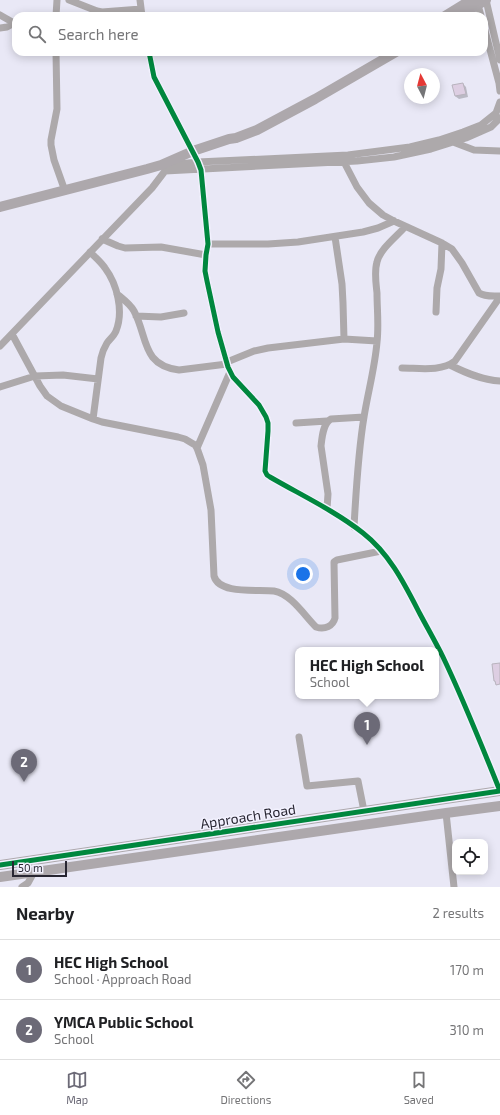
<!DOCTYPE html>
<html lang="en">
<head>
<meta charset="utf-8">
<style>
  :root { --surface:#fff; --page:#f6f6f6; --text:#202124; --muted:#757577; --line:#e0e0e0; --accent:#6c6a77 }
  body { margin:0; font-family:"Exo 2",sans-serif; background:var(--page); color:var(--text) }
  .controls { position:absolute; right:12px; bottom:12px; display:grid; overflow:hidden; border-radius:8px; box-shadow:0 2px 10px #0003 }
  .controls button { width:36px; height:36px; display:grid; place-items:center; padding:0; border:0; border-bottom:1px solid var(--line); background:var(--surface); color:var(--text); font:20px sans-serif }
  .compass { position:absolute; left:404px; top:68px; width:36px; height:36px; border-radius:50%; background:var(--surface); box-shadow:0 2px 10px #0003; rotate:353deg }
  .scale { position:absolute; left:12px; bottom:10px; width:55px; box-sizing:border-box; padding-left:4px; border:2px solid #282632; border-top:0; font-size:11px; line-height:14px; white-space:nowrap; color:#282632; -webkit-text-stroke:3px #f2f1fe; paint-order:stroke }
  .you { position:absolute; left:303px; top:574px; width:14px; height:14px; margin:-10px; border:3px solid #fff; border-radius:50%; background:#1a73e8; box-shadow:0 0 0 6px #1a73e833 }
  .badge { display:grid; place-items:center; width:26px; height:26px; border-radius:50%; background:var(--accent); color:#fff; font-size:13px; font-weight:700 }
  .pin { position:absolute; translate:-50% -33px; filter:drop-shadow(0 1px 2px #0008) }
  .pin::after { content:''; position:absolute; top:21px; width:14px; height:12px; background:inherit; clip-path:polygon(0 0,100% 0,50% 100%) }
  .popup { position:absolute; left:295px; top:647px; width:144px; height:52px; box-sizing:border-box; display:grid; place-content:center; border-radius:8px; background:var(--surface); filter:drop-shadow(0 1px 3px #0005); font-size:13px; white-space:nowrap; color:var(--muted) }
  .popup b { font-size:15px; color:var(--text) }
  .popup::after { content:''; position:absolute; left:50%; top:100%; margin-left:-8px; border:8px solid transparent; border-top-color:var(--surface) }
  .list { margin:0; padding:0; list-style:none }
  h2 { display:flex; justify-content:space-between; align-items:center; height:52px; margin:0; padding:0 16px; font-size:17px }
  h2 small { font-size:13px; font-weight:400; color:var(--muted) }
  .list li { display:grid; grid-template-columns:26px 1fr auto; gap:12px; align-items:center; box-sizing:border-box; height:60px; padding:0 16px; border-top:1px solid var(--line) }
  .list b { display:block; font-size:15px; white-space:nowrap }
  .list p { margin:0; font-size:13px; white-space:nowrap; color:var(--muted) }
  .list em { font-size:13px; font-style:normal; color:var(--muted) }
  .icon { flex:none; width:22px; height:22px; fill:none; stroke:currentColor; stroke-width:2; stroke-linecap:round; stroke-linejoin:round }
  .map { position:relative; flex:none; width:500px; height:887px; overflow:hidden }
  .search { position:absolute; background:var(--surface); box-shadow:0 2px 10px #0003; left:12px; right:12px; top:12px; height:44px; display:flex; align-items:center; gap:10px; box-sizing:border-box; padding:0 14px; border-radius:12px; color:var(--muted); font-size:15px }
  .sheet { height:172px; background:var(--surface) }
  nav { display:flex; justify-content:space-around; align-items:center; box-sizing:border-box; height:56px; border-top:1px solid var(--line); background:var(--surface); font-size:11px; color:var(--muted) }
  nav a { display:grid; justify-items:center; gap:2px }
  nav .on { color:var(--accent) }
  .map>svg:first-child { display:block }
</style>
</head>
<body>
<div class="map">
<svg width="500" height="887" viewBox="0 0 500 887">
  <rect width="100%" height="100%" fill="#e9e8f6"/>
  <!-- shadow -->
  <path fill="#0003" d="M463,84L466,87L468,97L459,99L455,96Z"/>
  <!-- building -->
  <path fill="#ddcee2" stroke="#b8b3bd" d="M463,83L466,94L455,96L452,85Z
    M500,663V684L496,685L495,681H494L492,664Z"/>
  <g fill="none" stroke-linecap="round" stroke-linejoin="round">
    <!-- street -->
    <path stroke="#ada9ab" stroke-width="7" d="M69,0L97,11L102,12L141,9
      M140,0L142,16
      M486,0L500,60
      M478,5L481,16
      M0,15L14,23
      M56,16L57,0
      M484,27L499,83L500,91
      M0,28L7,27L16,22
      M56,52L57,109L51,140V145L54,160L65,191
      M149,52L154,77L198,162L201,170L208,244L206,255L205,271L207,281L218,332L228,367L233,377L259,405L266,417L268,423V431L265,471L267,475L270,477C301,495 335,511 363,533C390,554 405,585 420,614C428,629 436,643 443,657C464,701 482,746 500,791
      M453,142L474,150L500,151
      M344,162L357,187L369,203L383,215L394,221L442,243L452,249L462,263L479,293C485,297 493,296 500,296
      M169,165L198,162L348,155L410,147L439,140L463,132L481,125L496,113L500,102
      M165,171L357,161L394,157L431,149L466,138L491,127L500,118
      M335,237L342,284L343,303L344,339
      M102,239L118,246L125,248L161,247L206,255
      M208,244H268L298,242L363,232L378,228L394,221
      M90,252C95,257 101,262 105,268C117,284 124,311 116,331C114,336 110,339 107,343C104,348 102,353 101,358L93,419
      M117,294C123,299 130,304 134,311C148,337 141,365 179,370L227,364
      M436,312L437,288L441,269L442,243
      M136,316L161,317L184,313
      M12,334L40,386L47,396L61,406L93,419L102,422L178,437L185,439L195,445L197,448L203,465L211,510L214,576C219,595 259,589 274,591C291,594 304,615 316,627C325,630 333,626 335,618L334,562L337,560L381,551
      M0,346L152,188L165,171L167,168
      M227,362L254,351L268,348L344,339L377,341
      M450,365C466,373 482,380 500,381
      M402,368C419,368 441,372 455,361L500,297
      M0,387L35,376L63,375L98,379
      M296,423L327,421
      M197,448L230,372
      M327,509L328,494L321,446C322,437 323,423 331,419L364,417
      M354,527C356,490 358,453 364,417C368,392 375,367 377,342C379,325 377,309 377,293C376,283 374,272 377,262C380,249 396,237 405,227
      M299,737L307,786L358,781L364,811
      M446,813L454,887
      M22,887L28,883L34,872"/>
    <!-- secondary -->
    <path stroke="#ada8ac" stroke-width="10" d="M445,16L471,0
      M459,16L486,0
      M0,207L147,169L161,165L193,151L229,139L236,138L257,130L315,99L396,52
      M0,865L500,791
      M0,877L446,813L500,806"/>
    <!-- cycleway casing -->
    <g stroke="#f2f1fe" stroke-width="8">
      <path id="cycleway" d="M0,865L500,791C482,746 464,701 443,657C436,643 428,629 420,614C405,585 390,554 363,533C335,511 301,495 270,477L267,475L265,471L268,431V423L266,417L259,405L233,377L228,367L218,332L207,281L205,271L206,255L208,244L201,170L198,162L154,77L149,52"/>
    </g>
    <!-- cycleway -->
    <use href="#cycleway" stroke="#00873e" stroke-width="5"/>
  </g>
  <g text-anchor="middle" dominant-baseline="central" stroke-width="3" stroke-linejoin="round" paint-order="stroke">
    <!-- street labels -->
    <g font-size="14" fill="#282632" stroke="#f2f1fe">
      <text transform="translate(248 816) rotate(-9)">Approach Road</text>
    </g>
  </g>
</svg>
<div class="controls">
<button><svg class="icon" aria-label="locate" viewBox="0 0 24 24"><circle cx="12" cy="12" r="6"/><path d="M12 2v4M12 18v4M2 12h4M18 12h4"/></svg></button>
</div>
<svg class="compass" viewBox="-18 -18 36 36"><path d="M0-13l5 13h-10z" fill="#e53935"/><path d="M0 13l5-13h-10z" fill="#757577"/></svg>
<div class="scale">50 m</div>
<div class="you"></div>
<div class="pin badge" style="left:367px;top:745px">1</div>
<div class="popup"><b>HEC High School</b>School</div>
<div class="pin badge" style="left:24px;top:782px">2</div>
<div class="search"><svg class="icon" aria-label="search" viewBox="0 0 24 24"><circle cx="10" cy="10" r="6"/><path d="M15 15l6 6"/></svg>Search here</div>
</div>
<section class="sheet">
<h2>Nearby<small>2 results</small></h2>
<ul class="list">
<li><span class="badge">1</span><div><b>HEC High School</b><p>School · Approach Road</p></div><em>170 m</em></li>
<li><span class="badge">2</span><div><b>YMCA Public School</b><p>School</p></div><em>310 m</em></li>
</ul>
</section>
<nav>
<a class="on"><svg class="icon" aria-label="map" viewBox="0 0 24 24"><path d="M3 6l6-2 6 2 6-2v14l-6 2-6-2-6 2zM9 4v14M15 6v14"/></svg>Map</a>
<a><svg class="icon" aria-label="directions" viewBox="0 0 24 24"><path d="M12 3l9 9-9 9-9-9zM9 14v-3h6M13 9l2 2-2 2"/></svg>Directions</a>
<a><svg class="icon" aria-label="saved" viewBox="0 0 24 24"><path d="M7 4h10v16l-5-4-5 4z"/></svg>Saved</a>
</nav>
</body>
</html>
